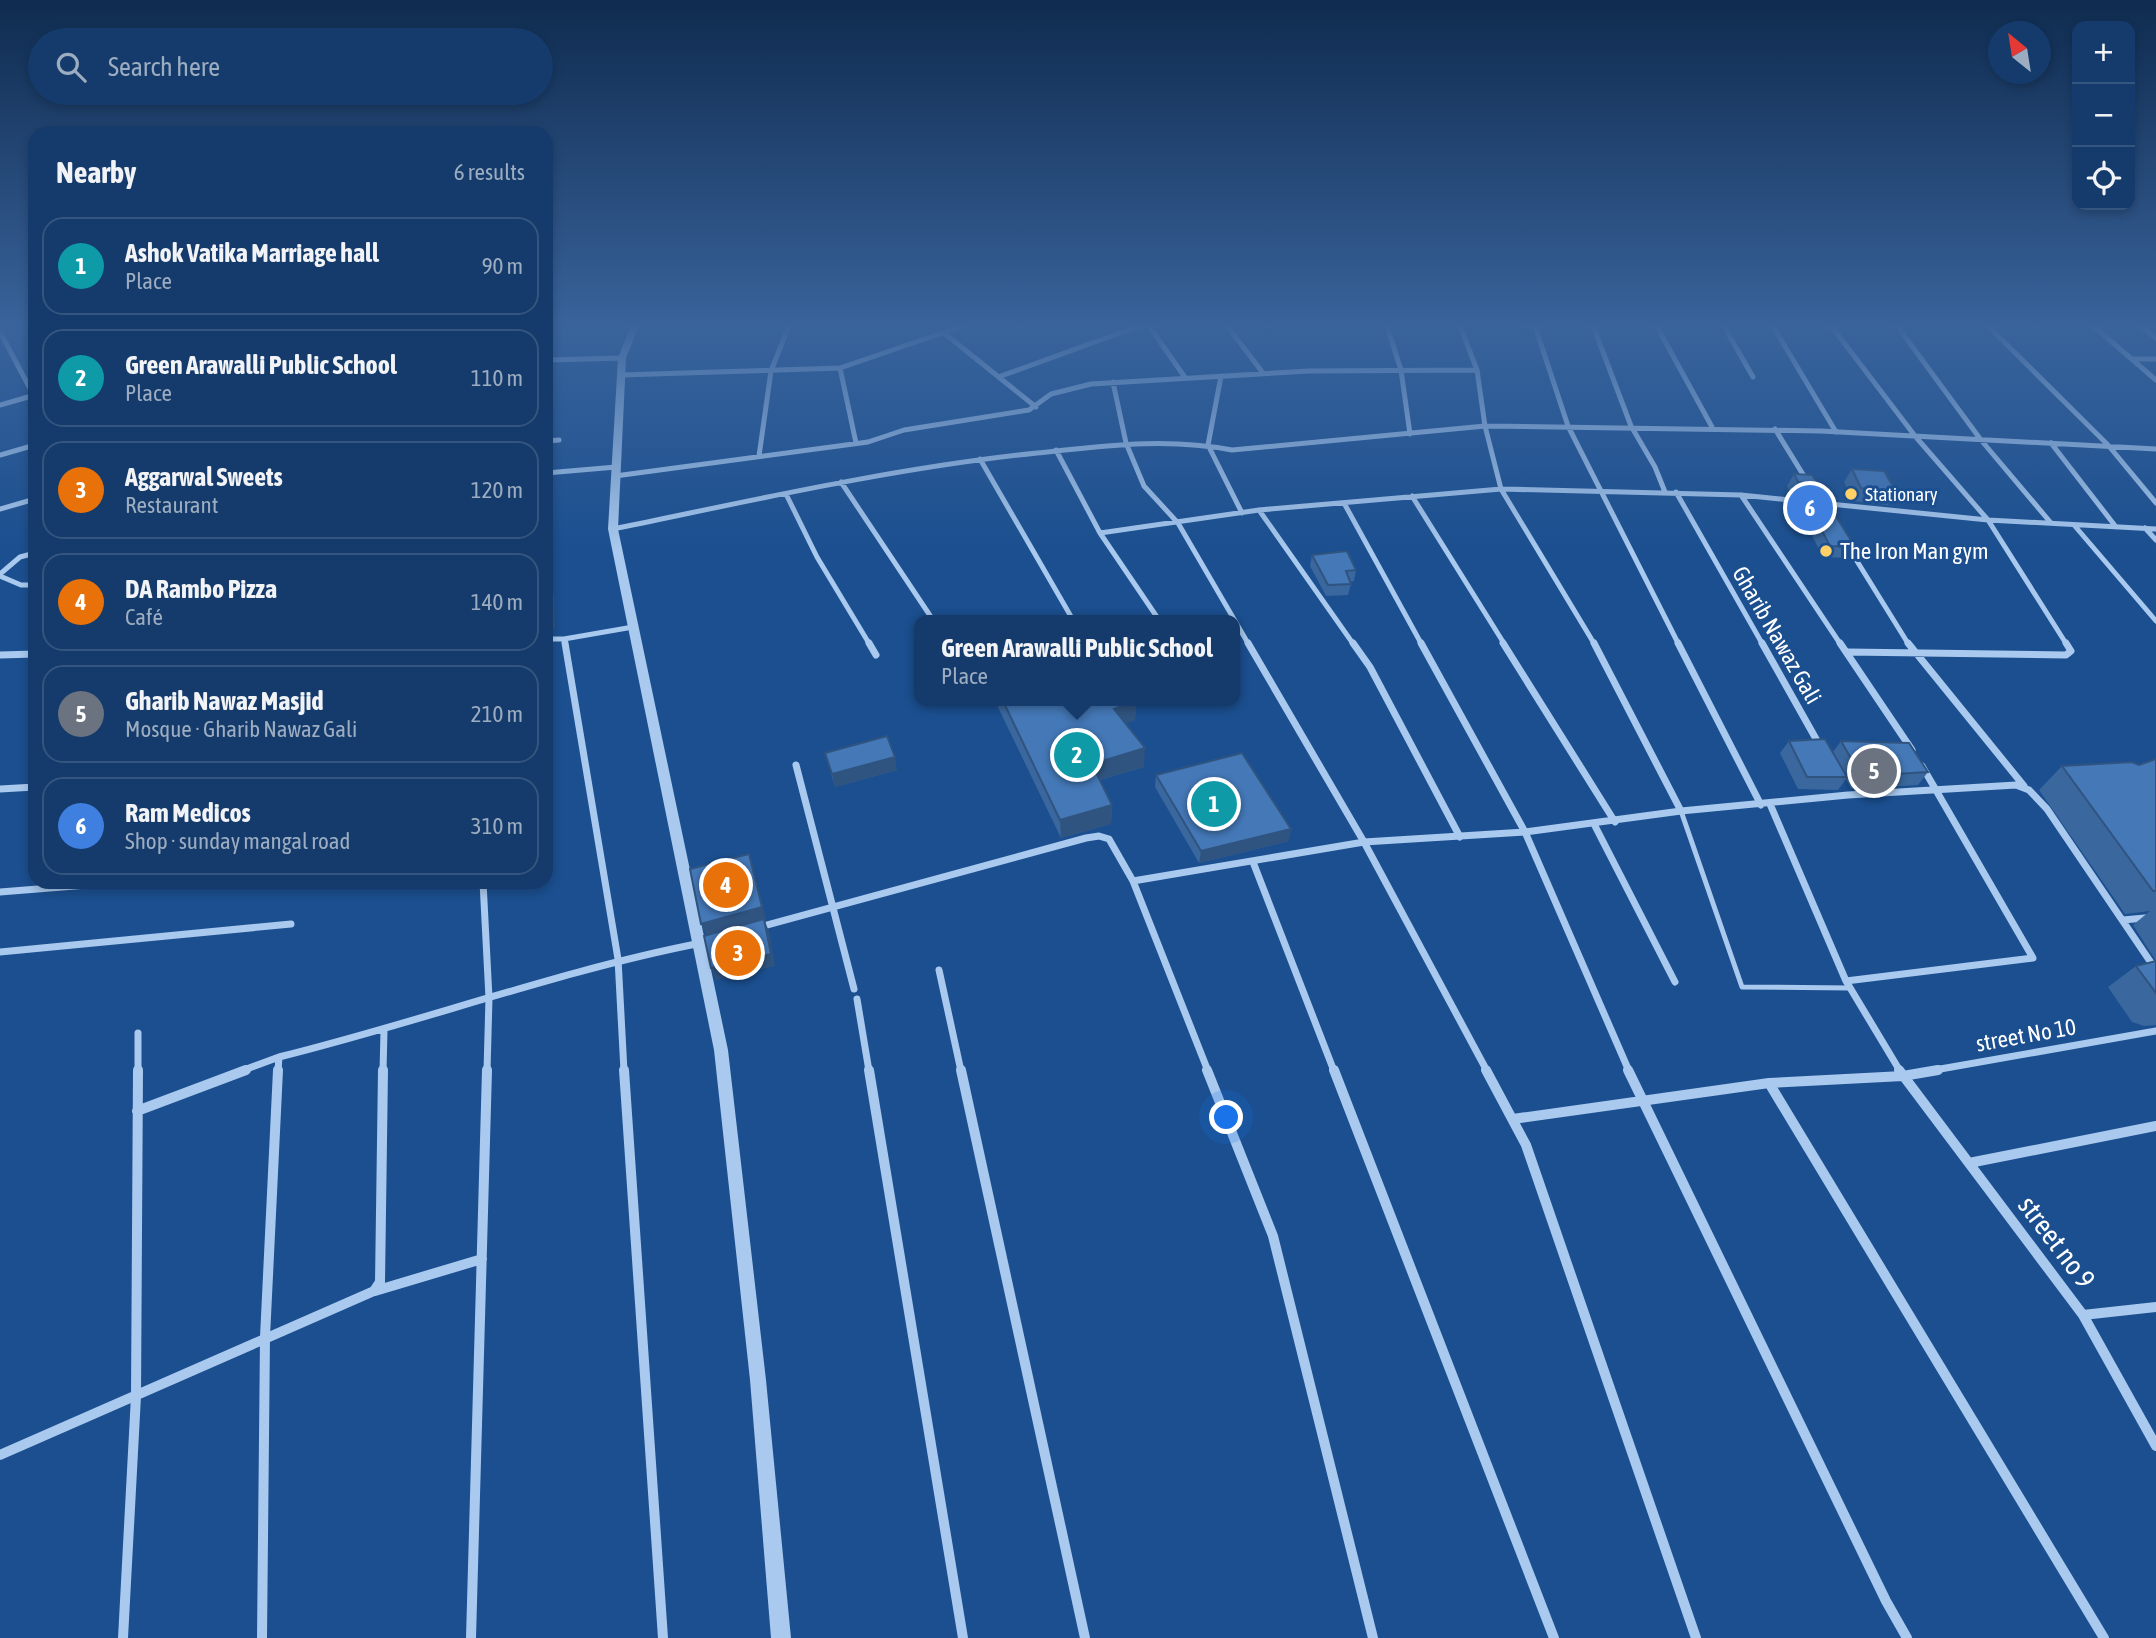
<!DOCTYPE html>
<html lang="en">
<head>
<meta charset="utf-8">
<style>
  :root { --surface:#143b6b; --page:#214673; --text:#f1f3f6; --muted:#9dadc1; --line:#33557e; --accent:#95b2f1 }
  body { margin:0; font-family:"Asap Condensed",sans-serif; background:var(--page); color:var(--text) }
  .controls { position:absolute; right:21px; top:21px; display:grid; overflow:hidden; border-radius:14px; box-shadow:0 4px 10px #0003 }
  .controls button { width:63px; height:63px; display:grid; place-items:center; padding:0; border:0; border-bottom:2px solid var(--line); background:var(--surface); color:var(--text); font:35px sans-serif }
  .compass { position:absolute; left:1988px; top:21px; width:63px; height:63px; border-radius:50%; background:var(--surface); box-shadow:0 4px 10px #0003; rotate:330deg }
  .you { position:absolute; left:1227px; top:1118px; width:24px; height:24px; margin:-18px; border:5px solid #fff; border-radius:50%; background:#1a73e8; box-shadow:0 0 0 10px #1a73e833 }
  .badge { display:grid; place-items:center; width:46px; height:46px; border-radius:50%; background:var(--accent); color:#fff; font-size:23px; font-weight:700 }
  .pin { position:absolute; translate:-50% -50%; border:4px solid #fff; box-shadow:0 2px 7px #0006 }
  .popup { position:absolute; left:914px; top:615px; width:326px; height:91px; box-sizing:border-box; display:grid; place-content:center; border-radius:14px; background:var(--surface); filter:drop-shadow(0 2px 5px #0005); font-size:23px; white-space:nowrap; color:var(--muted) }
  .popup b { font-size:26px; color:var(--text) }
  .popup::after { content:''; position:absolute; left:50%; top:100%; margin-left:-14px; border:14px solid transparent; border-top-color:var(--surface) }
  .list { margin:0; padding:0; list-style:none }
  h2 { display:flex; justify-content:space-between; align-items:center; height:91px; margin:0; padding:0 28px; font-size:30px }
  h2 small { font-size:23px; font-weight:400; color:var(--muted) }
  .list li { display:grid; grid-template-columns:46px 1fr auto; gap:21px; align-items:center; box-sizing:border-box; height:98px; margin:0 14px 14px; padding:0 14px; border:2px solid var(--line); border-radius:21px }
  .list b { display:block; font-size:26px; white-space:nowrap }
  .list p { margin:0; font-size:23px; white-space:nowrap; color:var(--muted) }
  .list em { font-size:23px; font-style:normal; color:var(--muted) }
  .icon { flex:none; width:38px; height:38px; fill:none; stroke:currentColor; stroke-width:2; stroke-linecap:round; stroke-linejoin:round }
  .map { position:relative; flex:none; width:2156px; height:1638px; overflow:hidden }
  .search { position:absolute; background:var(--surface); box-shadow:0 4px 10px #0003; left:28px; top:28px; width:525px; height:77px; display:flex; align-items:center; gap:18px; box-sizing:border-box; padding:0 24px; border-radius:38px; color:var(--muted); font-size:26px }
  .panel { position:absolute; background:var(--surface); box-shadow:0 4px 10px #0003; left:28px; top:126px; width:525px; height:763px; border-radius:21px }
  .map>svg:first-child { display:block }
</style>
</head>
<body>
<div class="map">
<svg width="2156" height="1638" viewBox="0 0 2156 1638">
  <rect width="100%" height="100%" fill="#1b4f8f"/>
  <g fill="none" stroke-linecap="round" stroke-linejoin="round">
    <!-- service -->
    <path stroke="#a9c9ee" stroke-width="5" d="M1681,811L1742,987L1850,988"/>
    <!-- minor-far2 -->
    <path stroke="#a9c9ee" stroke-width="5" d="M1147,323L1184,376
      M1225,323L1263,373
      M1386,323L1401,370L1410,434
      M1459,323L1477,370L1485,426L1821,431L2156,449
      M1534,323L1568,426L1679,645
      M1592,323L1631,426L1655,467L1665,492
      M1655,323L1712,427
      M1722,323L1753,377
      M1771,323L1836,432
      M1829,323L1915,436L1988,520L2067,645
      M1895,323L1981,440L2051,523
      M1985,323L2108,445L2156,503
      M2090,323L2156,380
      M2138,323L2156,338
      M0,332L34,396
      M944,333L1036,407
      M2132,359H2156
      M546,360L622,358
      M840,368L856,443
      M621,375L840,368L971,323
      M1001,376L1147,323
      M1221,376L1208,445L1242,513
      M1113,382L1126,443L1144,486L1178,523L1249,645
      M0,405L35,395
      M1775,429L1820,502
      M546,441L559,440
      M2051,443L2116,527
      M1056,450L1100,533L1159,620
      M0,455L35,445
      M759,456L771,371L790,323
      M980,459L1073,620
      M546,473L616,467
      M615,476L868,442L904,430L1029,410L1051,394L1091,384L1309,371L1477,370
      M841,482L933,620
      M1676,492L1763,645
      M786,494L817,557L870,645
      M1741,495L1841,645
      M1412,496L1505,645
      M1344,503L1422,645
      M0,509L35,499
      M1259,510L1354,645
      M2074,525L2156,621
      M2145,528L2156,540
      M613,529C754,500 894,468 1037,453C1103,446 1166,437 1232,450L1485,426L1501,489L1741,495L1988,520L2156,529
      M1100,533L1259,510L1501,489L1595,645
      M1847,545L1909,645
      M0,574L20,557L35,553
      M0,576L21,585H35
      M546,639H564L565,645
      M564,639L633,627"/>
    <!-- minor-far1 -->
    <path stroke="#a9c9ee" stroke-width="7" d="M565,643L618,959L624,1071
      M869,643L876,655
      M1248,643L1364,842L1487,1071
      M1353,643L1370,667L1460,837
      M1421,643L1525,832L1629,1071
      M1503,643L1615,822
      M1594,643L1681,811
      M1678,643L1761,805
      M1762,643L1820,746
      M1840,643L1912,750
      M1908,643L2024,786
      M1848,652L2066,655L2071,651L2066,643
      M0,655L35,654
      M796,765L854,989
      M0,789L35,787
      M1770,804L1846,981L1900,1071
      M1594,824L1675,982
      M1253,862L1334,1071
      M1133,881L1364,842L1525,832L1681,811L1848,795L2016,785L2029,790L2047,809L2156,970
      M483,882L489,998L487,1071
      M0,892L125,882
      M2123,920L2156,917
      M760,927L1086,838L1099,836L1109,839L1133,881L1208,1071
      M0,952L291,924
      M939,970L961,1071
      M1846,981L2033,958L1922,766
      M857,999L869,1071
      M279,1057C421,1022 558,971 701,943
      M138,1071V1033
      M241,1071L279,1057L278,1071
      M383,1071L384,1031
      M1929,1071L2156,1031"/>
    <!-- minor -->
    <path stroke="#a9c9ee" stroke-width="10" d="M624,1070L663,1638
      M869,1070L963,1638
      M961,1070L1085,1638
      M1207,1070L1273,1236L1373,1638
      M1334,1070L1554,1638
      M1486,1070L1526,1145L1696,1638
      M1628,1070L1886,1601L1907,1638
      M1899,1070L2083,1315L2156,1446
      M1769,1083L2104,1638
      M137,1111L246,1070
      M1513,1119L1769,1083L1903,1076L1938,1070
      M1969,1163L2156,1126
      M375,1291L482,1259
      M2083,1315L2156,1307
      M0,1455L374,1291L380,1282L383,1070
      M123,1638L136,1396L138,1070
      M262,1638L265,1337L278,1070
      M471,1638L487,1070"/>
    <!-- tertiary -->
    <path fill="#a9c9ee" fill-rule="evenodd" d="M632,323H640L626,358L618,529L728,1050L766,1380L791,1638H771L750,1380L714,1050L608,529L618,358Z"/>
  </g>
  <!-- wall -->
  <path fill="#3a679d" d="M1852,469L1896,492L1888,505L1853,501L1844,482Z
    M1794,474L1818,484L1811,496L1855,547L1849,558L1823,557L1797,506L1802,496L1791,495L1787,486Z
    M1312,555L1356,570L1354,581L1350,582L1351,584L1348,595L1326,596L1310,566Z
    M995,701H1136L1135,720L1125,723L1144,767L1100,780L1112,805L1111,824L1061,838Z
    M1789,741L1833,752L1841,741L1928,772L1918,785L1851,789L1846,779L1838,790L1798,789L1780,753Z
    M825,753L897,770L835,787Z
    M2156,759V1025L2144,1026L2132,1022L2108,987L2136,966L2156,961L2133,925L2150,911L2125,914L2039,790L2062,766L2139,765Z
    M1156,775L1289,841L1199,863L1155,787Z"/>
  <!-- shaded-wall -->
  <path fill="#305480" d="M548,582L554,595L555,628L546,630Z
    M1136,701L1135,720L1113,728L1114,709Z
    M1145,748L1144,767L1092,782V764Z
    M895,757L897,770L835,787L832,774Z
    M1112,805L1111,824L1061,838L1060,820Z
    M1291,829L1289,841L1199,863L1201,851Z
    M749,854L753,866L766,919L764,920L769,931L775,966L716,980L711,968L706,935L701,924Z"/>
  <!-- building -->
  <path fill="#4478b7" stroke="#305480" stroke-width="2" d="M1852,469L1884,471L1896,492L1861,488Z
    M1794,474L1812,475L1818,484L1798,482Z
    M1803,495L1824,497L1855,547L1830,546Z
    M1347,551L1356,570L1346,571L1351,584L1328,585L1312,555Z
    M546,582H548L550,615L546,616Z
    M1003,701H1135L1114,709L1145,748L1092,764L1112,805L1060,820Z
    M887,736L895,757L832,774L825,753Z
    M1825,739L1847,777H1807L1789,741Z
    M1841,741L1909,743L1928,772L1861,776Z
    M1242,753L1291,829L1201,851L1156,775Z
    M2156,759V891H2153L2062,766L2132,762L2139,765Z
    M749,854L762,907L701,924L690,869Z
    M764,919L771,954L711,968L704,936Z
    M2156,961V993L2136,966Z"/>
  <!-- sky -->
  <linearGradient id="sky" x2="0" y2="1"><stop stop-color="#0f2b4f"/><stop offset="0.59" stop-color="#39639b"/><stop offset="1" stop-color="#39639b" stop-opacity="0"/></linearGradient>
  <rect width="2156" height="552" fill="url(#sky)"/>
  <!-- markers -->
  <g fill="#ffd166" stroke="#1b4f8f" stroke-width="2.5">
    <circle cx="1851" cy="494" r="7"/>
    <circle cx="1826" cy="551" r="7"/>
  </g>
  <g text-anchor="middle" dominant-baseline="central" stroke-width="6" stroke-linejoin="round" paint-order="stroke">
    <!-- far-poi labels -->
    <g font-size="19" fill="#fff" stroke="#1b4f8f" text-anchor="start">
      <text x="1865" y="494">Stationary</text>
    </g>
    <!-- poi labels -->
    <g font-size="23" fill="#fff" stroke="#1b4f8f" text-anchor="start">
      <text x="1840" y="551">The Iron Man gym</text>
    </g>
    <!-- street labels -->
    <g font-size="23" fill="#fff" stroke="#1b4f8f">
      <text transform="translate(1777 635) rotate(60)">Gharib Nawaz Gali</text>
      <text transform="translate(2026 1035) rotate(-10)">street No 10</text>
    </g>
    <!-- near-street labels -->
    <g font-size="28" fill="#fff" stroke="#1b4f8f">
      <text transform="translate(2057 1242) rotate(53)">street no 9</text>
    </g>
  </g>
</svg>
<div class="controls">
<button>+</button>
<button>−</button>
<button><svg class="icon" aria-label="locate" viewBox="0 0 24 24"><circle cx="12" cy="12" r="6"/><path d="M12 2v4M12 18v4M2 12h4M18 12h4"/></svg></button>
</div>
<svg class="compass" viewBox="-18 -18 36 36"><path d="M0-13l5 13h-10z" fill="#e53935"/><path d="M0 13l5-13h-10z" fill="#9dadc1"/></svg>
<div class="you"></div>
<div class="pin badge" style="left:1214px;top:804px;background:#0f9aa8">1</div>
<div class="pin badge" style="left:1077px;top:755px;background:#0f9aa8">2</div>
<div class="popup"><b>Green Arawalli Public School</b>Place</div>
<div class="pin badge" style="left:738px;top:953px;background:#e8710a">3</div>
<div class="pin badge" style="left:726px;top:885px;background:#e8710a">4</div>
<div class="pin badge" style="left:1874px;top:771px;background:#6b7280">5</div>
<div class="pin badge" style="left:1810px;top:508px;background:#3f7fe0">6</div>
<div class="search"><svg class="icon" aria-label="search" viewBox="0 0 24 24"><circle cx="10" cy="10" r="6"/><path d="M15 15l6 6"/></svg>Search here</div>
<section class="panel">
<h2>Nearby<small>6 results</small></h2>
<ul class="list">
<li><span class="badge" style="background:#0f9aa8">1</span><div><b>Ashok Vatika Marriage hall</b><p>Place</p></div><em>90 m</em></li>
<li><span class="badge" style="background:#0f9aa8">2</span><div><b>Green Arawalli Public School</b><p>Place</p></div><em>110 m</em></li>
<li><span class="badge" style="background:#e8710a">3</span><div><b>Aggarwal Sweets</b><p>Restaurant</p></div><em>120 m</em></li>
<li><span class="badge" style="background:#e8710a">4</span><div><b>DA Rambo Pizza</b><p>Café</p></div><em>140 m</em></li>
<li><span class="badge" style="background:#6b7280">5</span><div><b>Gharib Nawaz Masjid</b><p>Mosque · Gharib Nawaz Gali</p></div><em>210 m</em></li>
<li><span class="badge" style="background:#3f7fe0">6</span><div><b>Ram Medicos</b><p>Shop · sunday mangal road</p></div><em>310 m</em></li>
</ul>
</section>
</div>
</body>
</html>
